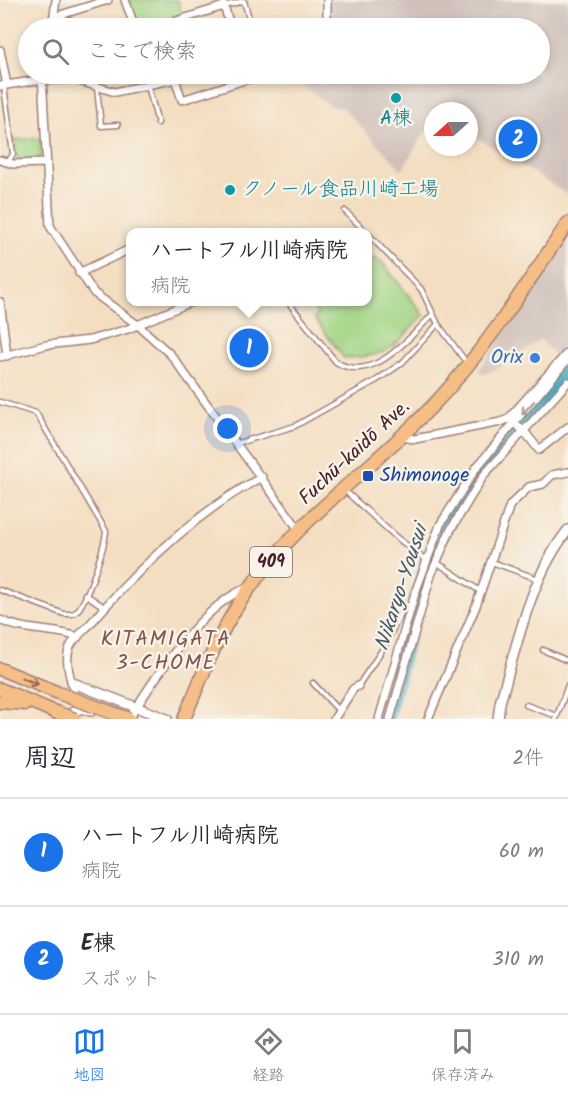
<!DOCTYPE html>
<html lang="ja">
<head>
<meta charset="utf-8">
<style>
  :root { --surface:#fff; --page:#f7f7f7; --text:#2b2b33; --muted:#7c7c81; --line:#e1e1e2; --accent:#1a73e8 }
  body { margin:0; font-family:Kalam,"Klee One",sans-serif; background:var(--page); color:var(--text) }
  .compass { position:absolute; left:424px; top:102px; width:54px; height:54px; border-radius:50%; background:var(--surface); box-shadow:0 3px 9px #0003; rotate:249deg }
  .you { position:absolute; left:228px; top:429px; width:21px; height:21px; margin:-15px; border:4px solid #fff; border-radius:50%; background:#1a73e8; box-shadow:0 0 0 9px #1a73e833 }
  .badge { display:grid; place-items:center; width:39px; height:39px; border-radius:50%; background:var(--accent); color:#fff; font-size:20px; font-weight:700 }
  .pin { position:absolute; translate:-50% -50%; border:3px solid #fff; box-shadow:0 2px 6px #0006 }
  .popup { position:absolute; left:126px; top:228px; width:246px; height:78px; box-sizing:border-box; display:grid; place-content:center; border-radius:12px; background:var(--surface); filter:drop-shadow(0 2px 4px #0005); font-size:20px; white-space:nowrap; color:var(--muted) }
  .popup b { font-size:22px; color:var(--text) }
  .popup::after { content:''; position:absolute; left:50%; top:100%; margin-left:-12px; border:12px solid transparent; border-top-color:var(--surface) }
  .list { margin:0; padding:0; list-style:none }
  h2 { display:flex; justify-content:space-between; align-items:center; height:78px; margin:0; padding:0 24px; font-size:26px }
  h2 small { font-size:20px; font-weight:400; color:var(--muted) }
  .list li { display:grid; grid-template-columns:39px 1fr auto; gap:18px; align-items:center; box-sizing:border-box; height:108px; padding:0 24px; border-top:2px solid var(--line) }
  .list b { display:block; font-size:22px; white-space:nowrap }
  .list p { margin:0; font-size:20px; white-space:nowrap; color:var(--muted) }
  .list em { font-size:20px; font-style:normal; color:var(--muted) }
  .icon { flex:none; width:33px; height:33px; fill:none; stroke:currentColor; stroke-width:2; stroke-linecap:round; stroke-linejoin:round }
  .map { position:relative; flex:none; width:568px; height:719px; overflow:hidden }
  .search { position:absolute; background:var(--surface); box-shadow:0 3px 9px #0003; left:18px; right:18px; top:18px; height:66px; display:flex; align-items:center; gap:15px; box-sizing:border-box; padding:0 21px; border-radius:33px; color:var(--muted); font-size:22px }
  .sheet { height:294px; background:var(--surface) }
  nav { display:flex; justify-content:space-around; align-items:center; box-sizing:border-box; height:84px; border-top:2px solid var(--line); background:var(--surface); font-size:16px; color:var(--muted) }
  nav a { display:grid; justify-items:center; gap:3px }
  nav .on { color:var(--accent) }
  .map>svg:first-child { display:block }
</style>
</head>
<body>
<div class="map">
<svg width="568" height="719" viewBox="0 0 568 719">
  <rect width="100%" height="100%" fill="#f7f3e8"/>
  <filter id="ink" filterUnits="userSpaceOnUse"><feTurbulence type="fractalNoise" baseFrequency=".0167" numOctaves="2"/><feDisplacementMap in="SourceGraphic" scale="12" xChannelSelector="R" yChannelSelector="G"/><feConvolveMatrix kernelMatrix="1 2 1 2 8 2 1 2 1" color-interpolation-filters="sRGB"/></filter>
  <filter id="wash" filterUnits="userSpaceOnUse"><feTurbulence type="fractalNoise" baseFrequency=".008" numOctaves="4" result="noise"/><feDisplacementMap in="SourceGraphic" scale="24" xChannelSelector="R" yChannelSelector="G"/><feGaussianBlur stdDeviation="1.35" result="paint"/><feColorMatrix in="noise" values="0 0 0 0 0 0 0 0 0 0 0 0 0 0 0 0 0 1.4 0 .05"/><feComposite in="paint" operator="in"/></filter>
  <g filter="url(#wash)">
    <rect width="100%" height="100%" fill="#f4dec1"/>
    <!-- industrial -->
    <path fill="#cfc0ba" d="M329,0H568V195L469,132V111H433V119L402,170L343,108L330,106L297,81L293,74H540V28H327L330,22Z
      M568,238V348L557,358L540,339L516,358L483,375L479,370Z"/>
    <!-- green -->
    <path fill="#a2d584" stroke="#767a58" stroke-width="1.5" d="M127,0H178L182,14L141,28L136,26Z
      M40,138L41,156L37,159L19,160L15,156L13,140Z
      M372,258L381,261L424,315C392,347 392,357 344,358L314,318L318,315L314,309L323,302H368V262Z"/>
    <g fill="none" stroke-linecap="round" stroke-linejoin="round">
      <!-- river -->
      <path stroke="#45adc4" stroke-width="16" d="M385,719C402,661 417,579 445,527C478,467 525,419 568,367"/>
    </g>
  </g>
  <g filter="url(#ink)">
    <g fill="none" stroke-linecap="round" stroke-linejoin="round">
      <!-- service casing -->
      <g stroke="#9f7e76" stroke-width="7">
        <path id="service" d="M223,0L224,6L244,1L252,28
          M4,86L13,154L8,162
          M148,86L158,123
          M97,88L101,126L118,125
          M345,211L366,232
          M368,234L421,289L438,324L466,362
          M288,302L336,362C373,385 410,337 433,314
          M0,402L36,413L106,531C105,546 87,601 77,611C74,615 69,614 64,614L0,590
          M238,443L295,426L377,380L402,363L438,324
          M344,490L396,537L426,560
          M436,562L480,591
          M492,562L538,579
          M85,594L104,607
          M543,650L568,661
          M313,683L338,710
          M358,686L384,647L403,609L413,602
          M526,705L557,716
          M556,719L568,685"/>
      </g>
      <!-- minor casing -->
      <g stroke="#9f7e76" stroke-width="10">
        <path id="minor" d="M125,0L135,28
          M54,17L108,0
          M52,28L56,0
          M154,28L224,6L231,28
          M324,28L327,17V0
          M0,50L7,85
          M42,74L50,226L94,293L139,326L171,355L300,531
          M0,86L32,81L73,79L115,92L175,79L182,100L263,74
          M0,160L13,164L47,163
          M79,273L130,249
          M0,302L7,356
          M0,357L46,345L90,340L128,329L191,302
          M510,420L524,431L539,450L568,427
          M401,437L415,439L501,422L508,419L568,352
          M0,620C25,632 52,628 78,637
          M76,701C73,685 63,662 70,647C74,638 85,630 91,623C138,569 199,510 262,477
          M129,719C154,679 204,601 250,587
          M334,719L353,689L358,686
          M379,719L415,593L440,525L476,468L568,359
          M390,719L431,575L450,531L484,475L568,382
          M428,719L476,606L510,505L529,487L543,484L552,475L568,472"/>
      </g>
      <!-- tertiary casing -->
      <g stroke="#9f7e76" stroke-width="12">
        <path id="tertiary" d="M73,683L167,719
          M66,719C74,710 79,706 91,711
          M498,719L500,703C517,645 530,578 568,530"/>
      </g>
      <!-- trunk casing -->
      <g stroke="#9f7e76" stroke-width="15">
        <path id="trunk" d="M184,719C203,674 220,628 249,589C299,517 379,464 439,399C488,346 527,283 568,223"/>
      </g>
      <!-- motorway casing -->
      <g stroke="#9f7e76" stroke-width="15">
        <path id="motorway" d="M0,669L61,694
          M0,689L55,712
          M0,702L26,704"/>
      </g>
      <!-- service -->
      <use href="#service" stroke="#fff" stroke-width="4"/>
      <!-- minor -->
      <use href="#minor" stroke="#fff" stroke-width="7"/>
      <!-- tertiary -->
      <use href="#tertiary" stroke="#fff" stroke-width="9"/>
      <!-- trunk -->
      <use href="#trunk" stroke="#f5be86" stroke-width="12"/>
      <!-- motorway -->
      <use href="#motorway" stroke="#f5be86" stroke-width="12"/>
      <!-- motorway-bridge casing -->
      <g stroke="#9f7e76" stroke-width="15" stroke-linecap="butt">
        <path id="motorway-bridge" d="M61,694L129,719
          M55,712L75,719"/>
      </g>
      <!-- motorway-bridge -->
      <use href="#motorway-bridge" stroke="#f5be86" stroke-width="12"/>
    </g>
    <!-- one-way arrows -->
    <defs><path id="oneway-shaft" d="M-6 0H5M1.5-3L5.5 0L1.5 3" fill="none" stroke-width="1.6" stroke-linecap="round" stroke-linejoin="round" transform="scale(1.5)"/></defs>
    <use stroke="#ae9aa0" href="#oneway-shaft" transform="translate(528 408) rotate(132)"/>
    <use stroke="#976754" href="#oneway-shaft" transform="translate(30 681) rotate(22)"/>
  </g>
  <!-- markers -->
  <g fill="#0f9aa8" stroke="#f7f3e8" stroke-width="2">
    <circle cx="396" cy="98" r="6"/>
    <circle cx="230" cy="190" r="6"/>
  </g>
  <circle fill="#3f7fe0" stroke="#f7f3e8" stroke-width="2" cx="535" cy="358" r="6"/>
  <rect fill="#1a4fb4" stroke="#f7f3e8" stroke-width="2" x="362" y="470" width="12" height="12" rx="3"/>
  <g text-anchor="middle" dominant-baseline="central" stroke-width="5" stroke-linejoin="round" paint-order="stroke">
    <!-- shield labels -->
    <rect fill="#f7f3e8" stroke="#7e5f64" stroke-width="1.5" x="250" y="547" width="42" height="30" rx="4.5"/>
    <g font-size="18" font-weight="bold" fill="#4a1f2b">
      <text x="271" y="562">409</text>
    </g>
    <!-- culture labels -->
    <g font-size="20" fill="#0d838f" stroke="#f7f3e8">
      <text x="396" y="119">A棟</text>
      <text x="242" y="190" text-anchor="start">クノール食品川崎工場</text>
    </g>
    <!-- shop labels -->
    <g font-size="20" fill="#366cbe" stroke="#f7f3e8" text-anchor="end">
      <text x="523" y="358">Orix</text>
    </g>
    <!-- street labels -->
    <g font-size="20" fill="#4a1f2b" stroke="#f7f3e8">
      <text transform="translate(355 453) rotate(-43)">Fuchū-kaidō Ave.</text>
    </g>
    <!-- transit labels -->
    <g font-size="20" fill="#164399" stroke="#f7f3e8" text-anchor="start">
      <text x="380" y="476">Shimonoge</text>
    </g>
    <!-- water labels -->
    <g font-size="21" font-style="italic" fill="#485868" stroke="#f7f3e8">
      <text transform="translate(402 588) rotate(-72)">Nikaryo-Yousui</text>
    </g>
    <!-- neighbourhood labels -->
    <g font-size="21" letter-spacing="1.5" fill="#83554c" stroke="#f7f3e8">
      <text x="166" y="639">KITAMIGATA<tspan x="166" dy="24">3-CHOME</tspan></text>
    </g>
  </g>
</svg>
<svg class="compass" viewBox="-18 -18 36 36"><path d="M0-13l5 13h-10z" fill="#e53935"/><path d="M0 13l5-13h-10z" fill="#7c7c81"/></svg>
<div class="you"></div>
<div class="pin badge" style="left:249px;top:348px">1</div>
<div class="popup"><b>ハートフル川崎病院</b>病院</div>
<div class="pin badge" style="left:518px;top:139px">2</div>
<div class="search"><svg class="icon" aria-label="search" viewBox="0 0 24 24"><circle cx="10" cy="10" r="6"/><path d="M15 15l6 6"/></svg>ここで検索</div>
</div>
<section class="sheet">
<h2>周辺<small>2件</small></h2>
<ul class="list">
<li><span class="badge">1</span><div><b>ハートフル川崎病院</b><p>病院</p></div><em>60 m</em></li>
<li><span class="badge">2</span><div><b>E棟</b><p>スポット</p></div><em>310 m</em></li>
</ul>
</section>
<nav>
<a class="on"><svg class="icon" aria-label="map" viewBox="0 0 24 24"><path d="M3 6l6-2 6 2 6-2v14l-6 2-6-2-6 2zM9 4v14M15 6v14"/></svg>地図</a>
<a><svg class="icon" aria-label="directions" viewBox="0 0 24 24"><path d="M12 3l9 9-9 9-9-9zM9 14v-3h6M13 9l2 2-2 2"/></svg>経路</a>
<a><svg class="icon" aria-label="saved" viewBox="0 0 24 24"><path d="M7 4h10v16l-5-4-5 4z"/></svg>保存済み</a>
</nav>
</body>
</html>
